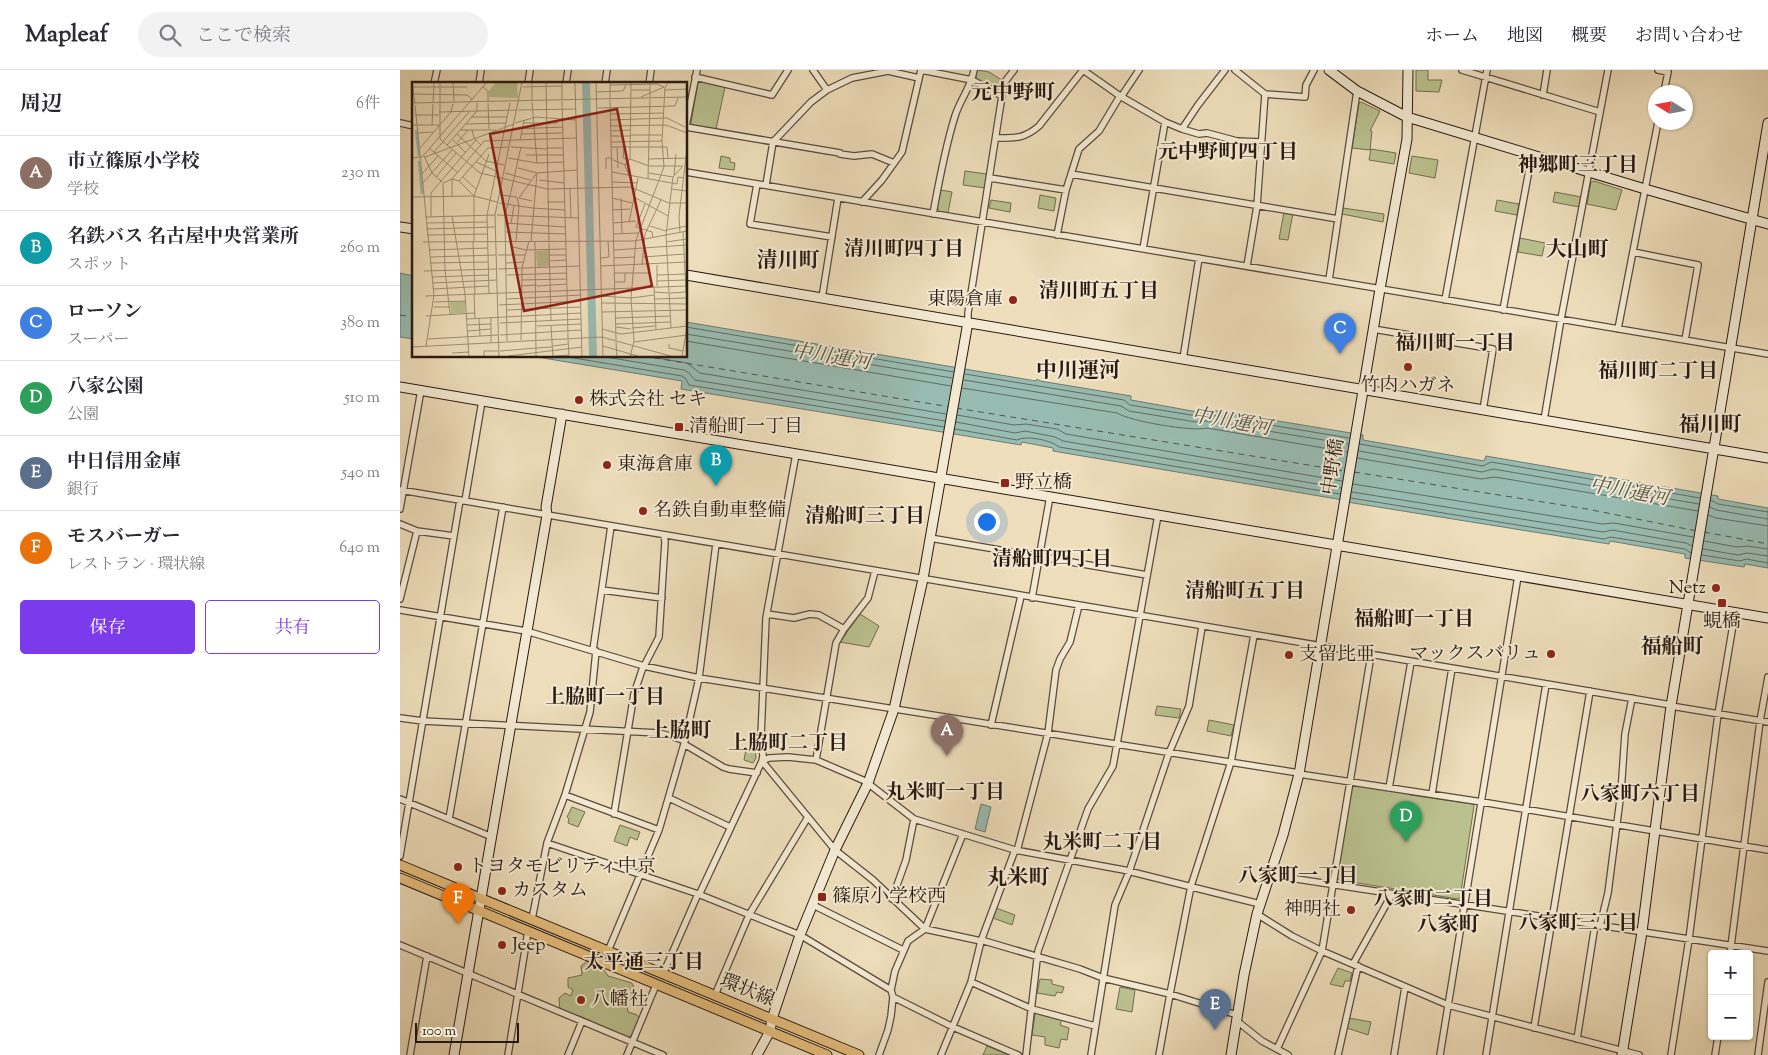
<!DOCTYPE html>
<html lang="ja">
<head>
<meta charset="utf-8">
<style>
  :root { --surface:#fff; --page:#f2f2f3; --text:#2b2b33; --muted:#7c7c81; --line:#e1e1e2; --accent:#7c3aed }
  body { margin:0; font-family:"Sorts Mill Goudy","Noto Serif JP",serif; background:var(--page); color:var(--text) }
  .controls { position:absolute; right:15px; bottom:15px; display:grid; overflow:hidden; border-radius:5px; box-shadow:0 1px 4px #0004 }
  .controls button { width:45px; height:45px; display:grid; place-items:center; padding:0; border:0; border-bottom:1px solid var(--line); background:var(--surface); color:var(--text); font:25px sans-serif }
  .compass { position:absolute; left:1248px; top:15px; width:45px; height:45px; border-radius:50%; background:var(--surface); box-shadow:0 1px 4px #0004; rotate:281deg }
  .scale { position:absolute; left:15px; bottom:12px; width:104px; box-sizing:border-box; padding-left:5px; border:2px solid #291a12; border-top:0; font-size:14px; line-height:18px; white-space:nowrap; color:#291a12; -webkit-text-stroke:4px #f4ead3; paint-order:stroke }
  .you { position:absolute; left:586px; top:451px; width:18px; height:18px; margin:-12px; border:4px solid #fff; border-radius:50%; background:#1a73e8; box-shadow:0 0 0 8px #1a73e833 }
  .badge { display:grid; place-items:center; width:32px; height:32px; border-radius:50%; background:var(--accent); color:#fff; font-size:16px; font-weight:700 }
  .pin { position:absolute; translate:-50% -41px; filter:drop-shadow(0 1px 2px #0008) }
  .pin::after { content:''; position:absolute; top:26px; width:18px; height:15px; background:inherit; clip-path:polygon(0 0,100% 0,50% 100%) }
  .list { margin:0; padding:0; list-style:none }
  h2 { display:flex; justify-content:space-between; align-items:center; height:65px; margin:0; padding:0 20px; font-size:21px }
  h2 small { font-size:16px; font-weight:400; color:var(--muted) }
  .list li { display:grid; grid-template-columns:32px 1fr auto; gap:15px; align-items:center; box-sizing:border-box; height:75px; padding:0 20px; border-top:1px solid var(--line) }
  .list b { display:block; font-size:19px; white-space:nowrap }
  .list p { margin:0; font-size:16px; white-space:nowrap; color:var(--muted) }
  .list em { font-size:16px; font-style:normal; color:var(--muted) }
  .actions { display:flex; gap:10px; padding:15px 20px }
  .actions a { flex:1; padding:11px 0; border:1px solid var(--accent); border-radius:5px; text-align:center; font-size:18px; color:var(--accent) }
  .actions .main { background:var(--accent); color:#fff }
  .icon { flex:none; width:28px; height:28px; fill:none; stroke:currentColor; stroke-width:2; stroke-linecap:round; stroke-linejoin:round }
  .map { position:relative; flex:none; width:1368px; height:985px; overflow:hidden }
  header { display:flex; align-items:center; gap:30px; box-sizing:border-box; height:70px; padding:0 25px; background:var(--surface); border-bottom:1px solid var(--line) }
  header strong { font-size:24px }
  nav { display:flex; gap:28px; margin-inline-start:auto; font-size:18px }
  .search { width:350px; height:45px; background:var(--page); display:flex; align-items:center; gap:12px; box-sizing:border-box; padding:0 18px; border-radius:28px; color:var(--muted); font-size:19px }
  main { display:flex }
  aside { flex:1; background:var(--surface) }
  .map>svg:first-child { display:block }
</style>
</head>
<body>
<header>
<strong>Mapleaf</strong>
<div class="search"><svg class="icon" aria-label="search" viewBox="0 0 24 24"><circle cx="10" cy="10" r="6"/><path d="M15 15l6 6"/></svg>ここで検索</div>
<nav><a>ホーム</a><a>地図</a><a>概要</a><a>お問い合わせ</a></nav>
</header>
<main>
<aside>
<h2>周辺<small>6件</small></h2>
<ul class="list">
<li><span class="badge" style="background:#8d6e63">A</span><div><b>市立篠原小学校</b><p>学校</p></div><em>230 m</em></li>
<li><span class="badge" style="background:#0f9aa8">B</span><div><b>名鉄バス 名古屋中央営業所</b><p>スポット</p></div><em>260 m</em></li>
<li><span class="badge" style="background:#3f7fe0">C</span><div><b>ローソン</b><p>スーパー</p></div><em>380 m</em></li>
<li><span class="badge" style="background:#2e9e5b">D</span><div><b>八家公園</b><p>公園</p></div><em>510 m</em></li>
<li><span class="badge" style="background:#5c6f8a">E</span><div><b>中日信用金庫</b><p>銀行</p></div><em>540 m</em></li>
<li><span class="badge" style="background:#e8710a">F</span><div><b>モスバーガー</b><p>レストラン · 環状線</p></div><em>640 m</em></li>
</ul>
<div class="actions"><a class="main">保存</a><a>共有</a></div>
</aside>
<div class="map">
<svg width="1368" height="985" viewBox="0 0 1368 985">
  <rect width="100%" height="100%" fill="#eedebb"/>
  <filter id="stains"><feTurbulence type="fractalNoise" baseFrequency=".004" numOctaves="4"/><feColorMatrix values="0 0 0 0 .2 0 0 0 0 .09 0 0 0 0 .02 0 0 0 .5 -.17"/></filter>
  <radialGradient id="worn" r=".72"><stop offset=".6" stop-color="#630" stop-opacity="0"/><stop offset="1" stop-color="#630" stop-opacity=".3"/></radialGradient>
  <!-- green -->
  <path fill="#bac18f" stroke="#726e50" d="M577,0L589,2L602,10L600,19L597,20L577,9L576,7Z
    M1016,0H1028V10H1042L1039,22L1016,21Z
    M300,11L325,17L316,59L292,55L291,53L298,13Z
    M961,32L980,41L970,61H972L970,80L952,78L959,33Z
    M971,79L996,83L994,94L969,90Z
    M321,86L330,88V92L335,93L334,100L319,98Z
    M1012,86L1038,90L1035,108L1009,103Z
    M565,101L587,104L585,118L563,115Z
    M1194,111L1222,120L1216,140L1187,134L1191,112Z
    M541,120L552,122L548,143L540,142L537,137Z
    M1155,122L1181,127L1179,137L1153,132Z
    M640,125L656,128L654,141L638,138Z
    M591,130L611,133L610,142L589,138Z
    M1097,130L1119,134L1117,145L1095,141Z
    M943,138L984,144L983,152L942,144Z
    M884,142L893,143L888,170L879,169Z
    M1120,168L1145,173L1142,186L1118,182Z
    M460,544L479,556L469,577L440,572Z
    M757,636L781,639L779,648L755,645Z
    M809,650L834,655L831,666L807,661Z
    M355,678L356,688L353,693L344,690L346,679Z
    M952,715C962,715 971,719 981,719C991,720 1002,719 1010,725L1073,734L1074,736L1060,828L1058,829L939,810L937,807Z
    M172,737L185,742L178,757L168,753L169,749L167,747Z
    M220,755L240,762L237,770L230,767L227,776L214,771Z
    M596,838L615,845L612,855L593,848Z
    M187,891L194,896L202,897L208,906L232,913L235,920L231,927L226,930L228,942L237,945L240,949L237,962L227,968L209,959H200L191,956V951L180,946L169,947L160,942L159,928L165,923L171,926L173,920L168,917V908L182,905L181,896Z
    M938,898L952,903L950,911H945L943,917L930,914Z
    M640,909L652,910V914L664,917L662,923L657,922L655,926L637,923Z
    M720,917L735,920L732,942L716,939Z
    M637,943L662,949L660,955L669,958L667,970L661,969L659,978L645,975V967L632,965L635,944Z
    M949,948L971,952L968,965L947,958Z
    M587,976L609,985H583Z"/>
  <!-- water -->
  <path fill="#99bcb2" stroke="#6c7b72" d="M0,203L14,206V269L0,267Z
    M286,252L636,311L637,309L640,311L731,326V330L798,342L799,338L963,365V370L1084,391L1086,386L1318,426V429L1368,438V498L1345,494L1344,497L1285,488V484L1210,471L1209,474L953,433L937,429L653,381V378L622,372L621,375L281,319L282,311L131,286H286Z
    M581,734L591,737L585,762L575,759Z"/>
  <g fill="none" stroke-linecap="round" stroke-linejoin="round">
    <!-- shore -->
    <path stroke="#616b62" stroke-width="1" d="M286,257L554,302
      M286,264L552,308
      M286,271L551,316
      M162,286L282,306L286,309L289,315L544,357
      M200,286L284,300L289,303L295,310L545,351
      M245,286L287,293L300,303L546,344
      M565,304L724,330L730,335L797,346L804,344L949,368
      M564,310L721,336L729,341L796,352L806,351L948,374
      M562,318L717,343C729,351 793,362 807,358L947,382
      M557,345L614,355L626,354L657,359L666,364L942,411
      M556,352L615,363L625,361L655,367L663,371L941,418
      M555,359L617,370C626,365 651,370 659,377L940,424
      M960,374L1083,396L1091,392L1300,428
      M959,381L1082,402L1093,399L1299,434
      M957,388L1081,409L1095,407L1298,441
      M953,414L1202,454L1214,453L1293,467
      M952,422L1203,462L1212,460L1286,473L1292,476
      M951,428L1204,469L1211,467L1285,479L1291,483
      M1311,430L1318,434L1368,442
      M1310,437L1316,440L1368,449
      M1308,445L1316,448L1368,456
      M1304,471L1337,477L1347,476L1368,479
      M1303,479L1338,485L1347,483L1368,486
      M1302,485L1340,491L1346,489L1368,493"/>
    <!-- ferry -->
    <path stroke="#50534a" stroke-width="1" stroke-dasharray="6 5" stroke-linecap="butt" d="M0,245L14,247
      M243,286L550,337
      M556,338L945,401
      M954,402L1187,439L1297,461
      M1304,462L1368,474"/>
    <!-- street casing -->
    <g stroke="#5a4b3c" stroke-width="8">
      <path id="street" d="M413,0L427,20
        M521,0L572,10L602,26
        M683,0L720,26L765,52L782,59L799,64L807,63L837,71L861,72
        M835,0L865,24L905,27L906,15L914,0
        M1062,0L1200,42
        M1258,0L1268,2L1264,22
        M295,7L372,25L388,0
        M34,14L37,0
        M79,14L81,0
        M128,14L130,0
        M166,14L168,0
        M205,14L207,0
        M249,14L251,0
        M1143,25L1147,0
        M721,27L739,0
        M0,53L14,56
        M286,56L297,0
        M286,57L440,83
        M782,59L798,35L825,0
        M596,68C615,68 624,69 639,56L683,0
        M440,84L454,86L472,84L494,93
        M286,102L1368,284
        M671,104L938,149
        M590,108L666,120
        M357,114L350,154L432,167
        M366,115L373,72L411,32L427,20L452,8L488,1L519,8
        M462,132L482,110L502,82L521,0
        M533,144C539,111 545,78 555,46C560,30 571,17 574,0
        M657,165L666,120L679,79L699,61L720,26
        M743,179L765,52
        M1233,182L1298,195L1285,270
        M847,196L857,136L865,24
        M929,210L957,21
        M422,228L438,128
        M1045,230L1087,0
        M1103,240L1132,84
        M568,252V243L604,13L614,0
        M973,259L1093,279L1083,340
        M1218,259L1258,52
        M783,289L799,188
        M1144,350L1161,249L1208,0
        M0,420L1271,635
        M65,431L82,331
        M0,439L21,320
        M0,454L17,461L54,466
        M530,468L747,505
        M202,520L262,528
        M632,528L650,426
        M0,529L17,461
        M0,540L126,561L244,596L299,608L899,703
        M367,544L394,548L410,544L419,545L444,559
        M193,580L211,456
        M1271,636L1368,652
        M0,648L23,651L259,663L274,667L285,671
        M591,655L621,526
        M284,674L323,697L329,699L357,703
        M416,690L436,573L444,559L468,528L475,501
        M362,691L369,688L388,687L416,690L465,711L514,749L615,780L724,800L860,834
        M362,691L435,780L473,810L525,859L563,764
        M899,704L1082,732L1368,780
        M989,718L1011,592
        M1032,724L1052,598
        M165,725L259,760
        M269,728L330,757
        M0,729L92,767
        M214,744L234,624L242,600L259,567L265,472L264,465
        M49,749L103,437
        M147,773L298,824L400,865L491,920
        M617,781L648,663L656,600L660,589L670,572L679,535
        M0,786L60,430
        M870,805L1368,881
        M299,825L362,691L363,686L361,666L366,548L396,384
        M492,829L506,790L514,749
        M413,835L503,880
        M857,844L892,866L922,881L1048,935L1239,985
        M132,849L147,773L165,725L190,642L196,581
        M1200,856L1208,823L1221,722L1225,664L1232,628
        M581,870L680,899L703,908L770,924L837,945
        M0,875L263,985
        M208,881L259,760L284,674L299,608L316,474
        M1330,884L1360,651L1368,607
        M953,894L992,824
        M263,904L298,824
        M571,912L632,939L695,956
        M315,925L349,845L408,747
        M493,927L553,957L618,985
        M837,951L862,971L888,985
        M1134,958L1190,621
        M1177,969L1195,855
        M877,979L922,881L971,585
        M10,985L27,886
        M108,985L128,861
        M168,985L182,951
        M227,985L256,915
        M479,985L488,960L491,946L493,927L491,920L495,901L508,871L525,859L581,871
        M541,985L571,912L581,871L615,780
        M626,985L638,881L688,739L713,696L758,445
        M691,985L715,835L729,802L769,683L789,636L802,557
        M759,985L770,924L791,816L831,692L854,565
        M938,985L958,896
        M994,985L1005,917
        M1040,985L1118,506
        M1086,985L1146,614
        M1271,985L1289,869L1318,644L1335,543
        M1315,985L1318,966
        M1358,985L1368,912"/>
    </g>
    <!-- secondary casing -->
    <g stroke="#291a12" stroke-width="11">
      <path id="secondary" d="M929,0L957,21L1007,47L1245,119L1368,154
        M0,157L14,159
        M286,205L1368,388
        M0,317L1368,548
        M54,985L147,445L146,437L162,344
        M357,985L370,961L372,949L400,865L435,780L468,713L494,639L523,509L568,252
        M831,985L844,905L857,844L883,765L899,704L980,219L1007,69L1008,0
        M1222,985L1242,862L1271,636L1368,53"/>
    </g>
    <!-- primary casing -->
    <g stroke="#291a12" stroke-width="11">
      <path id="primary" d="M0,795L459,985
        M0,808L427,985"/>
    </g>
    <!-- street -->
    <use href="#street" stroke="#f4ead3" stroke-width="5.5"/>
    <!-- secondary -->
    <use href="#secondary" stroke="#f4ead3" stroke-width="9"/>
    <!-- primary -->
    <use href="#primary" stroke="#e7bf7e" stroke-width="9"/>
  </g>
  <!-- markers -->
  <g fill="#8f2418" stroke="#f4ead3" stroke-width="2">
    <circle cx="613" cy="230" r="5"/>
    <circle cx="1008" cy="297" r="5"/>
    <circle cx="179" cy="330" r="5"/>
    <rect x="274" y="352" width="10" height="10" rx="2.5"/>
    <circle cx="207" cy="395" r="5"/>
    <rect x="600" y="408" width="10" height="10" rx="2.5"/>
    <circle cx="243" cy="441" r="5"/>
    <circle cx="1316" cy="518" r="5"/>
    <rect x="1317" y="528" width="10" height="10" rx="2.5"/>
    <circle cx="1151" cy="584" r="5"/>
    <circle cx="889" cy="585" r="5"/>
    <circle cx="58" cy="797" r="5"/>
    <circle cx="102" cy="821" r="5"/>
    <rect x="417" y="822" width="10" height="10" rx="2.5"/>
    <circle cx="951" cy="840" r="5"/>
    <circle cx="102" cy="875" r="5"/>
    <circle cx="181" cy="930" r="5"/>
  </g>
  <g text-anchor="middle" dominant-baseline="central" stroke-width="4" stroke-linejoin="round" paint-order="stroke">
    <!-- poi labels -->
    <g font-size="19" fill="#291a12" stroke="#f4ead3" text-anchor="start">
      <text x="603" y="230" text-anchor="end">東陽倉庫</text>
      <text x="1008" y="316" text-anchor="middle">竹内ハガネ</text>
      <text x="189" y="330">株式会社 セキ</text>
      <text x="289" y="357">清船町一丁目</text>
      <text x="217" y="395">東海倉庫</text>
      <text x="615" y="413">野立橋</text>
      <text x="253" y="441">名鉄自動車整備</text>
      <text x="1306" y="518" text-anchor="end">Netz</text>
      <text x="1322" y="552" text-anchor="middle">蜆橋</text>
      <text x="1141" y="584" text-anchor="end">マックスバリュ</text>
      <text x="899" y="585">支留比亜</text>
      <text x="68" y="797">トヨタモビリティ中京</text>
      <text x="112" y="821">カスタム</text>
      <text x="432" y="827">篠原小学校西</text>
      <text x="941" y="840" text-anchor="end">神明社</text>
      <text x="112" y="875">Jeep</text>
      <text x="191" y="930">八幡社</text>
    </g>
    <!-- street labels -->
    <g font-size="19" fill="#291a12" stroke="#f4ead3">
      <text transform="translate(934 397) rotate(-81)">中野橋</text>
      <text transform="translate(347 921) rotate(22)">環状線</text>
    </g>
    <!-- neighbourhood labels -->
    <g font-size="20" font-weight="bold" fill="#291a12" stroke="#f4ead3">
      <text x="828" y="83">元中野町四丁目</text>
      <text x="1178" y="96">神郷町三丁目</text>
      <text x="504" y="180">清川町四丁目</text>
      <text x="699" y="222">清川町五丁目</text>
      <text x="1055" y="274">福川町一丁目</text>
      <text x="1258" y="302">福川町二丁目</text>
      <text x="465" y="447">清船町三丁目</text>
      <text x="652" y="490">清船町四丁目</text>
      <text x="845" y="522">清船町五丁目</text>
      <text x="1014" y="550">福船町一丁目</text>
      <text x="205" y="628">上脇町一丁目</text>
      <text x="388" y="674">上脇町二丁目</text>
      <text x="545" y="723">丸米町一丁目</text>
      <text x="1240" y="725">八家町六丁目</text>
      <text x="702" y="773">丸米町二丁目</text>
      <text x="898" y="807">八家町一丁目</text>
      <text x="1033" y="830">八家町二丁目</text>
      <text x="1178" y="854">八家町三丁目</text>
      <text x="244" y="893">太平通三丁目</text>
    </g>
    <!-- water labels -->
    <g font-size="20" font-style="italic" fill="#50534a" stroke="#f4ead3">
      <text transform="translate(431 288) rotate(9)">中川運河</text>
      <text transform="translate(831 353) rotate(10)">中川運河</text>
      <text transform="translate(1229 423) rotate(10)">中川運河</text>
    </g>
    <!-- quarter labels -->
    <g font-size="21" font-weight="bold" fill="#291a12" stroke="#f4ead3">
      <text x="613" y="24">元中野町</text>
      <text x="1177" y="181">大山町</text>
      <text x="388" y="192">清川町</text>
      <text x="678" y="302">中川運河</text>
      <text x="1310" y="356">福川町</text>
      <text x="1272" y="578">福船町</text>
      <text x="280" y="662">上脇町</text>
      <text x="618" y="809">丸米町</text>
      <text x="1048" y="856">八家町</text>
    </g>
  </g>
  <!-- overview -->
  <g transform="translate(12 12)">
    <rect width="275" height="275" fill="#eedebb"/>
    <path d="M84,0H105L106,16L77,15V9ZM137,168V184L125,185L124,169ZM53,219V231L39,232L38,220Z" fill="#bac18f"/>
    <path d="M170,0H178L185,275H177Z" fill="#99bcb2"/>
    <path fill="none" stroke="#99bcb2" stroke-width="2.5" d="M173,19L179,275M4,48L7,74M7,79L10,112"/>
    <path fill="none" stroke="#9f9077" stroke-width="1" d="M0,0L3,21M28,0V57L68,91L135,107L219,105L257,121H275M41,0L42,20M134,0L137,160M150,0V18M163,0L170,275M184,0L191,275M198,0V16M238,0V16M198,3L245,2L252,5M1,5H55M71,5L76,9V19M111,5L150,4M220,8H238M253,8L275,7M184,10L211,9L214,3M2,12L55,13L60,17M229,15L252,5M198,18L204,258M120,19V0M150,19L155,207M120,20L125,81M0,21L275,15M21,21L22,0M76,21L77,47M3,23L22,213L14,264M185,26L263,24L266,16M106,28L164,27M27,30L105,28M198,32L252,31M3,33H27M59,35H95M199,38L255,36L273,45M103,41L124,35L164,38M112,41H146M54,42L94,41M0,43H27M20,43L21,22M199,44L254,43L275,51M102,47L151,45M48,48H84M60,48L62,56L69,63M199,49L219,48M5,51L21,50M45,52L74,79L92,83M109,52L150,51M219,53H250M199,54H219M41,58L54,71M108,58L112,39M199,60L250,59M45,61L56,48M35,63L65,29V21M99,65L135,67M199,65H255L256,76M205,65L206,86M212,65L211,76L217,78M8,66L39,30L41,22M17,66L45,90M135,66H151M22,70L57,30M114,73H152M12,74L20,91L30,100M13,75L102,42M0,76L10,75L75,0M96,76L125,81L152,80M199,77L213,83L217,94M218,77L237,84H271M236,77L275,76M64,80L84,89M213,83L218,77L219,0M106,86L125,91L165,88M194,87V76H199M200,90L265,102L266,95L272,96M93,91L118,98M237,91L261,95L270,85M9,93L26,74M262,93L264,72M24,95L44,71M51,95L64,107M40,97L47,99L62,114M40,97V115M236,97L238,17M127,98L152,101M47,99L76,66L97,65M200,100L226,101M10,102L40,68M158,107L159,136M259,107L275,109M89,113L105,115L107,124M98,114L109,65M0,115L62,114L85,120M222,115L256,134M200,116L220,121M209,116L210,152M120,119L107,116L124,92M135,120H153M87,121L120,126M233,122L224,145L240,150L241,156M120,126L153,128M275,127V147M201,128L218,127M85,133L167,136M40,134L53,212L57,275M13,135L83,133M19,135V111L64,58M217,140L226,96M14,141L75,140M93,141L153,145M99,141L102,124M201,141L224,139M238,144L254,149M14,147L83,145M254,148L275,144M94,150L154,152M271,150L274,210M268,151L267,134L275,66M201,152L227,151M15,153L75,152M61,159L63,212M62,159V114L77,72M104,159L107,124M119,159L125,91M11,160L222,159L275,149M123,160L124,275M254,160L275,157M137,161L139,238M101,165L114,168L154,167M17,168L76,166M202,168L275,163M86,173H113M137,173H154M18,175L84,173M231,175L273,172M189,176L197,175L196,159M202,176L223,175M137,179L154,178M18,181L76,180M94,181L112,180M230,183L233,152L249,118M245,183V204M189,184L275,180M86,187L167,184M12,189L85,187M202,191H237V183M95,193L155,191M245,193L274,192M20,195L77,193M110,198L155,197M245,199L274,198M203,200H213V191M20,201L85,198M109,204L125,203M125,204L155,202M242,205L244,248M21,207L77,204M155,207L156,256M242,210L257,211M77,211L75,133L98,21M258,211L274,210M62,212L63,237M13,214L275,204M189,214L219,216M219,216L242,213M95,217L169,213M242,217L274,216M22,220L54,219M190,221L275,222M87,223L169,219M22,225H38M95,228L169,225M190,230L275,228M38,232L33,188L31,101L40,97L72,59L165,56M14,234L63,231M79,236V260M204,236L259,234M55,237L169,231M67,237L68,254M88,241L169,237M204,242L259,240M55,243L79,242M125,244L169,242M139,244L141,275M204,245L219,247M220,246L243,244M259,246L254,153L261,95M190,247L209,252L275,244M56,249L79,247M88,253L169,248M16,257L86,253M156,257L157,275M109,258L110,186L117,159M95,259L93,133L98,114M204,260L205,275M222,260L275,253M257,262V266L271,269M141,264L156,262M191,264L229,275M0,265L190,255L262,275M124,266L140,265M88,269L124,266M40,271L57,270M72,274V269H86M96,274L170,265M87,275L83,133L110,0M132,275L157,273M218,275L222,259L219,216L224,158L252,85L250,59L253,5L257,0M270,275L275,245"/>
    <path fill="#8f2418" fill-opacity="0.15" stroke="#8f2418" stroke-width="2.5" d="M205,27L240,204L112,229L78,52Z"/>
    <rect width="275" height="275" fill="none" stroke="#291a12" stroke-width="2.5"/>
  </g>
  <rect width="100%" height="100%" filter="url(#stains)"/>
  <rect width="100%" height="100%" fill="url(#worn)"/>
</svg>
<div class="controls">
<button>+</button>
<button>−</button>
</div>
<svg class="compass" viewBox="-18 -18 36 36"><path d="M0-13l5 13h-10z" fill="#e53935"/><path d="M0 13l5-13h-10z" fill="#7c7c81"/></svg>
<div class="scale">100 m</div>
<div class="you"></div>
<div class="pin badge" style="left:547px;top:686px;background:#8d6e63">A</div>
<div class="pin badge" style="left:316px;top:416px;background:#0f9aa8">B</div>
<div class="pin badge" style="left:940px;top:284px;background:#3f7fe0">C</div>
<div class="pin badge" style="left:1006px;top:772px;background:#2e9e5b">D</div>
<div class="pin badge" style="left:815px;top:960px;background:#5c6f8a">E</div>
<div class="pin badge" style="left:58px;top:854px;background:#e8710a">F</div>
</div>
</main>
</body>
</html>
